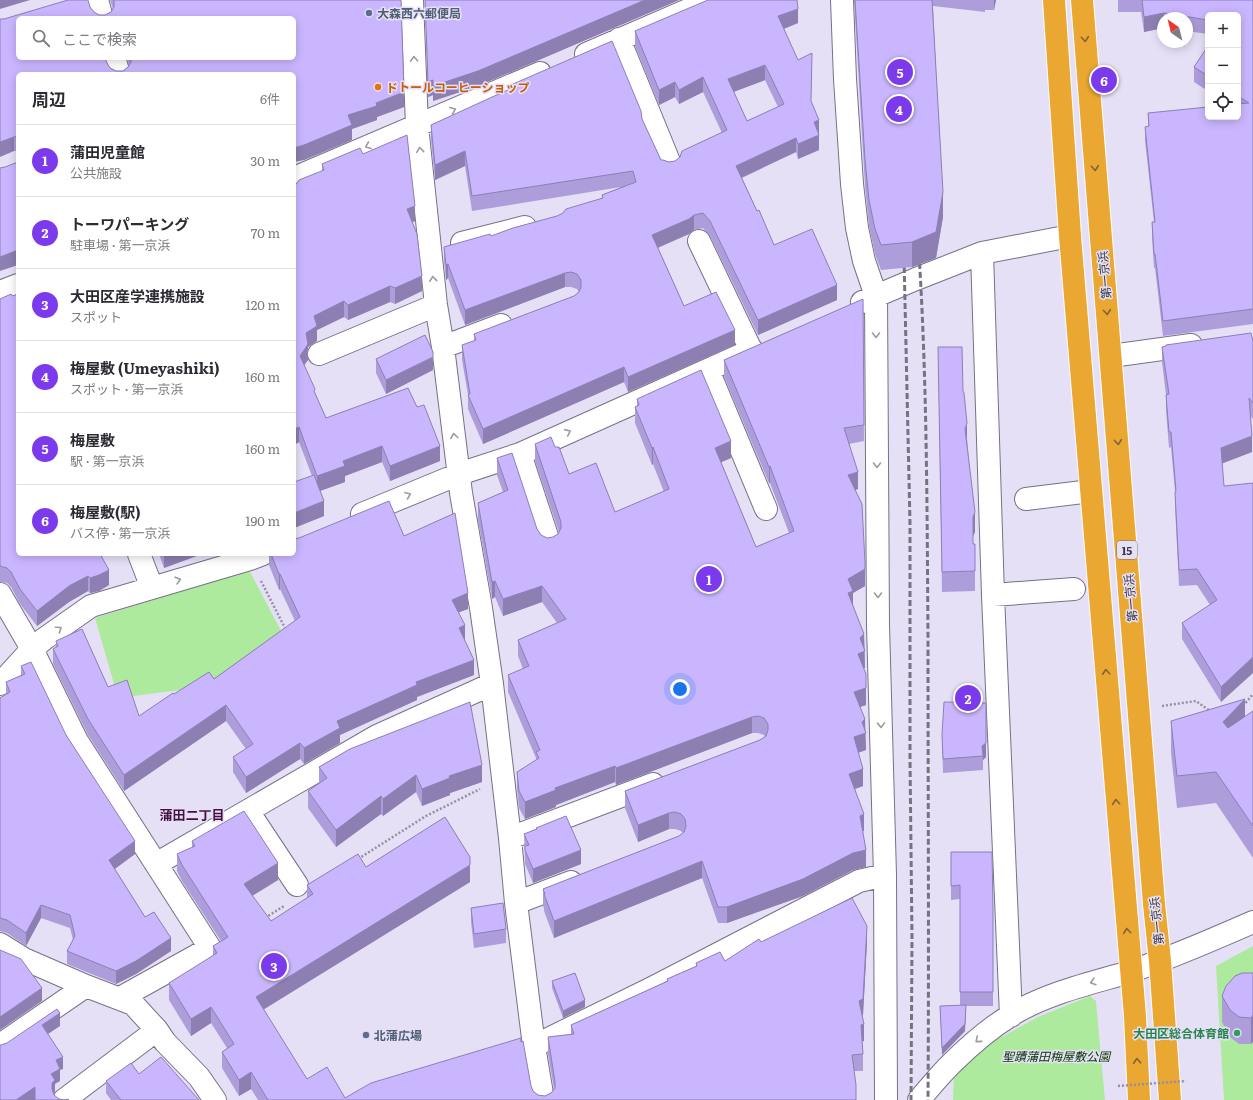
<!DOCTYPE html>
<html lang="ja">
<head>
<meta charset="utf-8">
<style>
  :root { --surface:#fff; --page:#f2f2f3; --text:#2b2b33; --muted:#7c7c81; --line:#e1e1e2; --accent:#7c3aed }
  body { margin:0; font-family:Literata,"Noto Sans JP",serif; background:var(--page); color:var(--text) }
  .controls { position:absolute; right:12px; top:12px; display:grid; overflow:hidden; border-radius:6px; box-shadow:0 2px 10px #0003 }
  .controls button { width:36px; height:36px; display:grid; place-items:center; padding:0; border:0; border-bottom:1px solid var(--line); background:var(--surface); color:var(--text); font:20px sans-serif }
  .compass { position:absolute; left:1157px; top:12px; width:36px; height:36px; border-radius:50%; background:var(--surface); box-shadow:0 2px 10px #0003; rotate:325deg }
  .you { position:absolute; left:680px; top:689px; width:14px; height:14px; margin:-10px; border:3px solid #fff; border-radius:50%; background:#1a73e8; box-shadow:0 0 0 6px #1a73e833 }
  .badge { display:grid; place-items:center; width:26px; height:26px; border-radius:50%; background:var(--accent); color:#fff; font-size:13px; font-weight:700 }
  .pin { position:absolute; translate:-50% -50%; border:2px solid #fff; box-shadow:0 1px 4px #0006 }
  .list { margin:0; padding:0; list-style:none }
  h2 { display:flex; justify-content:space-between; align-items:center; height:52px; margin:0; padding:0 16px; font-size:17px }
  h2 small { font-size:13px; font-weight:400; color:var(--muted) }
  .list li { display:grid; grid-template-columns:26px 1fr auto; gap:12px; align-items:center; box-sizing:border-box; height:72px; padding:0 16px; border-top:1px solid var(--line) }
  .list b { display:block; font-size:15px; white-space:nowrap }
  .list p { margin:0; font-size:13px; white-space:nowrap; color:var(--muted) }
  .list em { font-size:13px; font-style:normal; color:var(--muted) }
  .icon { flex:none; width:22px; height:22px; fill:none; stroke:currentColor; stroke-width:2; stroke-linecap:round; stroke-linejoin:round }
  .map { position:relative; flex:none; width:1253px; height:1100px; overflow:hidden }
  .search { position:absolute; background:var(--surface); box-shadow:0 2px 10px #0003; left:16px; top:16px; width:280px; height:44px; display:flex; align-items:center; gap:10px; box-sizing:border-box; padding:0 14px; border-radius:6px; color:var(--muted); font-size:15px }
  .panel { position:absolute; background:var(--surface); box-shadow:0 2px 10px #0003; left:16px; top:72px; width:280px; height:484px; border-radius:6px }
  .map>svg:first-child { display:block }
</style>
</head>
<body>
<div class="map">
<svg width="1253" height="1100" viewBox="0 0 1253 1100">
  <rect width="100%" height="100%" fill="#e6e0f7"/>
  <!-- green -->
  <path fill="#adea9d" d="M249,570L287,642L232,675L188,689L118,698L95,618Z
    M1253,946V1100H1224L1216,966Z
    M1090,996L1096,1001L1105,1100H953L954,1070L985,1046L1038,1017Z"/>
  <g fill="none" stroke-linecap="round" stroke-linejoin="round">
    <!-- minor casing -->
    <g stroke="#767186" stroke-width="24">
      <path id="minor" d="M97,0L102,18
        M412,0L417,126L436,305L443,347L461,493L481,608L492,684L510,838L516,903L534,1046L543,1100
        M842,0L845,79L852,184L857,228L864,261L876,296L878,625L885,875L886,1100
        M619,39L670,164
        M586,54L711,0
        M114,58L119,74
        M294,178L540,73
        M699,241L751,350
        M462,243L525,227
        M982,253L993,595L1011,1016
        M0,292L18,285
        M862,302L916,279L982,253L1070,236
        M443,347L501,325
        M319,354L436,305
        M1111,356L1191,345
        M708,370L766,509
        M520,454L549,542
        M1026,499L1091,491
        M362,514L459,474L520,454L752,350
        M139,554L152,588
        M0,594L32,649L77,741L210,948L120,998
        M993,595L1074,589
        M0,684L32,649L44,639L91,606L250,559L263,554
        M248,811L297,885
        M510,838L653,784
        M156,864L377,736L492,684
        M516,903L571,882
        M0,944L24,959L86,986L133,1004L157,1030L165,1042L199,1077L215,1100
        M0,1045L86,986
        M534,1046L650,989L859,881L885,875
        M64,1100L157,1030
        M919,1100C929,1088 940,1075 951,1064C971,1044 993,1025 1018,1011C1052,992 1092,983 1129,972C1171,958 1212,940 1253,922"/>
    </g>
    <!-- highway casing -->
    <g stroke="#fff" stroke-width="24">
      <path id="highway" d="M1054,0L1070,236L1135,1016L1139,1100
        M1082,0L1154,904L1160,961L1170,1100"/>
    </g>
    <!-- path -->
    <path stroke="#9490a1" stroke-width="2.5" stroke-dasharray="2 2" stroke-linecap="butt" d="M261,581L286,630
      M1162,706L1196,701L1210,711
      M1243,706L1253,694
      M358,859L426,816L480,789
      M265,918L284,906"/>
    <!-- minor -->
    <use href="#minor" stroke="#fff" stroke-width="22"/>
    <!-- highway -->
    <use href="#highway" stroke="#eaa732" stroke-width="22"/>
    <!-- rail -->
    <path stroke="#767381" stroke-width="3" stroke-dasharray="6 3" stroke-linecap="butt" d="M919,254C927,381 927,509 928,636C928,791 929,945 928,1100
      M904,258L910,523V758L912,939L911,1100"/>
    <!-- path-bridge -->
    <path stroke="#9490a1" stroke-width="2.5" stroke-dasharray="2 2" stroke-linecap="butt" d="M1118,1086L1186,1081"/>
  </g>
  <!-- wall -->
  <path fill="#ae9ddb" fill-rule="evenodd" d="M110,0H401L404,107L377,117V120L352,129V140L304,160L294,74H18V151H14L4,19L90,7L94,12L99,15H105L111,12L113,9ZM18,18H294V58H127L129,66L128,67L123,71H116L110,68L107,63Z
    M425,0H679L478,86L433,101V95L428,97Z
    M854,0H996L994,10H985V12L933,6L943,217L936,258L912,267L881,270L875,254L869,226L865,186Z
    M1118,0H1253V324L1163,336L1155,268H1154L1152,237V222H1154L1145,141V127L1148,126V113L1238,117V15H1208V34L1187,31V18H1163V28L1144,32L1141,12H1118Z
    M798,23L784,29L811,101L819,150L798,159L796,152L742,178L757,211L774,245L837,300L758,335L710,236L703,228L694,230L689,234L658,248L684,306L735,345L628,392L624,382L483,444L468,409V395L462,360V345L474,341V334L574,296L579,292L577,289L571,287H565L465,325L448,278L446,280L444,261V247L491,236L557,216L602,198V195L621,187L472,211L465,166L435,180L431,140V125L513,88V84L642,119L661,160L669,162L675,161L722,133L703,92L679,104L675,97L659,105L635,46V31ZM765,80L778,107L747,121L733,92Z
    M1208,46V91L1194,82V67Z
    M363,154L415,221L412,222L422,291L395,304L390,302L348,320L344,317L317,330V341L308,347V360L304,365L315,394L326,418L440,461L390,481L382,462L345,476V482L320,491L324,516L294,528V482L312,476L299,442L294,445L322,170V164Z
    M12,296L101,554L109,585L99,591L90,593L88,591L69,602L37,626L20,604L11,587L7,583L0,582V299Z
    M863,299L864,441L849,444L858,489L855,490L865,586L853,593V606L864,634L865,668H864L866,705L860,707L865,731L866,750L858,753L863,786L855,789L864,831H863L866,867L853,870L803,896L727,923H718L702,878L554,938L544,911V908L543,906V889L679,836L683,833L681,831L675,829H669L638,842L625,808V791L760,740L765,737L764,735L758,733H752L616,785L615,782L556,805V807L525,819L519,808L517,789V772L536,760V758L508,692V675L523,669L518,656V640L557,623L542,602L503,616L495,597L492,599L478,520V503L503,492L497,475V458L537,529L541,535L547,538L553,537L558,534L559,532L535,461V444L555,447L569,474L615,512L664,492L653,464L652,465L635,423V407L637,406V399L731,458L721,462L756,547L789,533L770,483H769L724,377V360Z
    M1253,341V419L1250,415L1252,452L1222,463L1221,702L1182,639V623L1210,605L1197,585L1179,586L1175,507V491L1171,447L1169,448L1166,410V395L1162,362V347Z
    M938,347L963,391L975,532L973,536V544H975V591L942,592Z
    M376,359L433,370L386,394L376,373Z
    M404,536L468,609L459,612L465,641L474,675L417,697V700L340,735V743L304,764L300,759L246,793L233,772V757L246,749L226,721L124,791L88,735L53,664V649L56,647V641L108,687L139,716L174,694L214,679L295,621L280,589L279,590L269,565V554H294Z
    M159,554H202L164,568Z
    M21,666L66,735L135,854L115,869L145,917L171,951L136,974L116,984L67,964V951L73,940L70,928L41,918L26,946L7,933L0,931V698L6,695V682L21,675Z
    M1253,711V858L1216,803L1177,808L1171,753V721L1245,717Z
    M942,735L986,757L983,760V770L943,773Z
    M350,749L482,782L450,793V795L422,806L416,792L383,816L381,814L336,847L308,808V791L319,783V767Z
    M536,828L581,864L533,883L525,864L524,834L536,829Z
    M192,841L278,880L252,896L271,921L307,898V885L366,867L470,882L263,1010L307,1079L345,1098L531,1086L533,1091L538,1095L545,1096L551,1093L554,1089L548,1054V1037L571,1034V1025L667,981V979L696,966V963L725,961L761,942H867L863,1015L862,1016L864,1041H862L863,1054V1071H854L856,1100H258L251,1089L239,1096L222,1068V1052L227,1048L211,1023L191,1036L169,1000V983L213,956V946L221,941L182,881L177,871V854L192,847Z
    M951,852L993,910V1006H966L965,1031L942,1055L940,1006L960,1005V899L951,900Z
    M471,908L506,929V943L474,948L471,922Z
    M1253,973L1251,1044H1239L1230,1037L1222,1022V996Z
    M552,981L585,1007L563,1018L552,988Z
    M139,1074L199,1100H111L106,1093V1081Z"/>
  <!-- shaded-wall -->
  <path fill="#8d7fb2" d="M0,0H30L0,9Z
    M645,0H679L478,86L433,101V86Z
    M994,0H996L994,10Z
    M798,9V23L778,31V16Z
    M1164,13L1163,28L1144,32V17Z
    M765,65V80L728,94V79Z
    M703,77V92L679,104V90Z
    M433,80V95L428,97V82Z
    M675,82V97L659,105V90Z
    M404,92V107L377,117V120L352,129V140L304,160L294,162V148L348,115Z
    M819,120V135L814,122Z
    M819,135V150L798,159V144Z
    M14,137V151L0,157V142Z
    M796,138V152L736,180V166Z
    M465,151V166L435,180V165Z
    M943,192V217L936,258L912,267V242Z
    M415,206V221L407,225V209Z
    M694,215V230L689,234L652,250V235Z
    M18,250V265L0,271V257Z
    M448,264V278L446,280V265Z
    M565,273V287L465,325V310Z
    M422,276V291L395,304V288Z
    M837,285V300L758,335V320Z
    M390,286V302L348,320V305Z
    M344,301V317L317,330V341L308,347V360L300,371V356L306,333L314,316Z
    M735,330V345L628,392V377Z
    M433,357V370L386,394V380Z
    M624,367V382L483,444V429Z
    M967,423V443L965,429Z
    M299,427V442L294,445V429Z
    M1252,436V452L1221,464V448Z
    M731,441V458L715,465V448Z
    M382,446V462L345,476V482L317,492V476L343,461Z
    M440,446V461L390,481V466Z
    M653,447V464L652,465V448Z
    M770,466V483H769V467Z
    M858,472V489L848,492V475Z
    M324,501V516L294,528V513Z
    M975,512V532L973,536V517Z
    M164,554H202L164,568Z
    M865,569V586L853,593V608L848,610V579Z
    M109,570V585L99,591L90,593V578Z
    M279,574H280V589L279,590Z
    M88,576V591L69,602L37,626V611L69,586Z
    M495,581V597L492,599V582Z
    M542,586V602L503,616V599Z
    M468,593V609L452,615V600Z
    M465,625V641L459,644V628Z
    M864,634L865,668L858,670V654L860,638Z
    M1253,657V673L1221,702V687Z
    M474,660V675L417,697V700L340,735V743L304,764V748L337,721L416,682Z
    M866,674V705L854,709V692Z
    M1245,699V731L1223,754V722Z
    M226,705V721L124,791V775Z
    M752,717V733L616,785V768Z
    M865,719L866,750L854,754V737L862,722Z
    M300,743V759L246,793V777Z
    M986,743V757L983,760L982,746Z
    M482,765V782L450,793V795L422,806V789L449,776Z
    M615,766V782L556,805V807L525,819V802L555,788Z
    M863,769V786L849,791V774Z
    M416,775V792L383,816V799Z
    M381,796V814L336,847V830Z
    M669,813V829L638,842V825Z
    M864,814V831L860,832V816Z
    M135,841V854L109,873V860Z
    M581,850V864L533,883V869Z
    M866,850V867L853,870L803,896L727,923V907L853,853Z
    M702,861V878L554,938V921Z
    M278,863V880L244,901V884Z
    M470,865V882L256,1014V997Z
    M41,905V918L26,946V933Z
    M867,926V942L863,1015L859,1017V1001Z
    M171,938V951L136,974L116,984V971Z
    M42,988V1001L0,1030V1017Z
    M585,1000V1007L563,1018V1011Z
    M966,1005L965,1031L942,1055V1048Z
    M211,1007V1023L191,1036V1019Z
    M60,1013V1026L42,1038V1025Z
    M1253,1015V1042L1251,1044V1018Z
    M864,1024V1041L861,1042V1025Z
    M63,1057V1069L60,1070V1081L55,1084V1092L52,1095L51,1074L56,1060Z
    M251,1072V1089L239,1096V1080Z
    M35,1087V1100H16Z"/>
  <!-- building -->
  <path fill="#cab6ff" stroke="#8d7fb2" fill-rule="evenodd" d="M68,0H88L90,7L94,12L99,15H105L111,12L114,7V0H401L404,92L376,103L377,106L348,115L352,125L304,145L294,148V74H18V136L14,137L0,142V19H4ZM18,18H294V58H131V62L128,67L123,71H116L110,68L107,63L105,58H18Z
    M425,0H645L478,71L433,86V80L428,82Z
    M708,0H797L798,9L778,16L798,60L812,53L811,101L819,120L814,122L819,135L798,144L796,138L736,166L757,211L759,210L774,245L812,229L837,285L758,320L710,221L703,213L694,215L689,219L652,235L684,306L716,292L735,330L628,377L624,367L483,429L468,395L470,394L462,345L476,340L474,334L574,296L579,292L581,287V280L577,274L571,272L565,273L465,310L448,264L446,265L444,247L490,234L491,236L513,228L557,216L563,213L566,209L603,198L602,195L636,182L633,171L472,196L465,151L435,165L431,125L514,87L513,84L612,41L641,111L642,119L661,160H663L669,162L675,161L680,157L682,151L727,130L703,77L679,90L675,82L659,90L635,31ZM765,65L784,104L747,121L728,79Z
    M855,0H932L943,192L936,232L912,242L881,245L875,229L869,200L865,160Z
    M1142,0H1253V309L1163,321L1155,254H1154L1152,222H1155L1145,127L1149,126L1148,113L1208,107V117H1238V104L1249,103L1238,96V15H1208V20L1164,13L1144,17Z
    M1208,46V76L1194,67Z
    M407,135L415,206L407,209L417,234L422,276L395,288L390,286L348,305L344,301L314,316L317,326L306,333L308,344L300,356L315,389L314,391L326,418L408,388L417,407L424,405L440,446L390,466L382,446L343,461L345,466L317,476L299,427L294,429V187L299,180L324,170L322,164L360,148L363,154Z
    M18,162V250L0,257V168L5,167Z
    M11,294L12,296L18,294V554H100L109,570L99,575L90,578L88,576L69,586L37,611L20,589L11,572L7,568L0,566V299Z
    M863,299L864,425L844,428L858,472L848,475L862,504L865,563V569L848,579L853,591L848,593L864,634L860,638L865,651L858,654L866,674V688L854,692L865,719L862,722L866,733L854,737L863,769L849,774L864,814L860,816L866,850L853,853L803,879L727,907H718L702,861L554,921L544,894H545L543,889L679,836L684,832L686,826L685,819L681,814L675,812L669,813L638,825L625,791L760,740L766,736L768,730V724L764,718L758,716L752,717L616,768L615,766L555,788L556,790L525,802L519,791L517,772L539,758L536,752L540,750L508,675L529,666L518,640L566,619L542,586L503,599L495,581L492,582L478,503L508,490L497,458L512,453L537,529L541,535L547,538L553,537L558,534L561,528V522L535,444L551,437L555,447H559L569,474L596,463L615,512L669,489L653,447L652,448L635,407L639,405L637,399L701,370L731,441L715,448L756,547L794,531L770,466L769,467L724,360Z
    M1251,333L1253,341V403L1249,398L1252,436L1221,448L1224,486L1253,483V657L1221,687L1182,623L1217,600L1197,569L1179,570L1175,492L1176,491L1171,432H1169L1166,395L1169,394L1162,347L1166,346V345Z
    M425,335L433,352V357L386,380L376,359Z
    M938,347H962L963,391L964,393L967,423L965,429L975,512L973,517V544H975V571L942,572Z
    M314,475L324,501L294,513V482Z
    M389,501L404,536L455,513L468,593L452,600L465,625L459,628L474,660L416,682L417,685L337,721L340,728L304,748L300,743L246,777L233,757L253,744L226,705L124,775L88,719L53,649L58,646L56,641L82,629L108,687L127,680L139,716L173,693L174,694L209,672L214,679L300,617L280,574H279L271,554H294V539L299,538Z
    M31,662L66,735L135,841L109,860L145,917L154,912L171,938L136,961L116,971L67,951L75,936L70,915L41,905L26,933L7,920L0,918V698L10,692L6,682L25,674L21,666Z
    M1245,699L1223,722L1228,728L1253,711V826L1216,772L1177,776L1171,721Z
    M470,702L482,765L449,776L450,778L422,789L416,775L383,799L381,796L336,830L308,791L327,778L319,767L350,749Z
    M944,702L986,703V743L982,746L983,756L943,759L942,735Z
    M244,811L278,863L244,884L271,921L313,894L307,885L358,854L366,867L445,817L470,857V865L256,997L307,1079L327,1067L345,1098L371,1083L521,1038V1042L523,1041L531,1086L533,1091L538,1095L545,1096L551,1093L555,1088V1082L548,1037L574,1034L571,1025L668,981L667,979L697,966L696,963L720,952L725,961L759,939L761,942L852,898L867,926L863,999L859,1001L864,1024L861,1025L863,1054L852,1055L856,1085V1100H268L251,1072L239,1080L222,1052L234,1044L211,1007L191,1019L169,983L217,953L213,946L228,937L182,865L177,854L195,846L192,841Z
    M566,816L581,850L533,869L525,850V846L529,845L524,834L537,829L536,828Z
    M951,852H992L993,910V992H960V885L951,886Z
    M503,903L506,929L474,934L471,908Z
    M0,950L21,959L42,988L0,1017Z
    M575,973L585,1000L563,1011L552,981Z
    M1242,973H1253V1015L1251,1018L1239,1017L1230,1010L1222,996L1226,986L1235,976Z
    M966,1005L965,1024L942,1048L940,1006Z
    M57,1009L60,1013L42,1025L63,1057L56,1060L60,1069L51,1074L55,1080L52,1083V1089L54,1095L59,1099L65,1100L68,1099L69,1100H35V1087L16,1100H0V1045H1L7,1043Z
    M161,1057L199,1100H121L106,1081L131,1063L139,1074Z"/>
  <!-- one-way arrows -->
  <defs><path id="oneway-chevron" d="M-2-3.5L2.5 0L-2 3.5" fill="none" stroke-width="1.6" stroke-linecap="round" stroke-linejoin="round"/></defs>
  <g stroke="#80643b">
    <use href="#oneway-chevron" transform="translate(1085 39) rotate(85)"/>
    <use href="#oneway-chevron" transform="translate(1095 168) rotate(85)"/>
    <use href="#oneway-chevron" transform="translate(1107 312) rotate(85)"/>
    <use href="#oneway-chevron" transform="translate(1118 442) rotate(85)"/>
    <use href="#oneway-chevron" transform="translate(1106 672) rotate(-95)"/>
    <use href="#oneway-chevron" transform="translate(1116 802) rotate(-95)"/>
    <use href="#oneway-chevron" transform="translate(1127 931) rotate(-95)"/>
    <use href="#oneway-chevron" transform="translate(1137 1061) rotate(-93)"/>
  </g>
  <g stroke="#9c9ca0">
    <use href="#oneway-chevron" transform="translate(414 59) rotate(-93)"/>
    <use href="#oneway-chevron" transform="translate(453 110) rotate(-23)"/>
    <use href="#oneway-chevron" transform="translate(368 146) rotate(157)"/>
    <use href="#oneway-chevron" transform="translate(420 150) rotate(-96)"/>
    <use href="#oneway-chevron" transform="translate(433 279) rotate(-96)"/>
    <use href="#oneway-chevron" transform="translate(876 335) rotate(90)"/>
    <use href="#oneway-chevron" transform="translate(568 432) rotate(-24)"/>
    <use href="#oneway-chevron" transform="translate(454 436) rotate(-97)"/>
    <use href="#oneway-chevron" transform="translate(877 465) rotate(90)"/>
    <use href="#oneway-chevron" transform="translate(408 495) rotate(-22)"/>
    <use href="#oneway-chevron" transform="translate(178 580) rotate(-16)"/>
    <use href="#oneway-chevron" transform="translate(878 595) rotate(90)"/>
    <use href="#oneway-chevron" transform="translate(59 629) rotate(-35)"/>
    <use href="#oneway-chevron" transform="translate(881 725) rotate(88)"/>
    <use href="#oneway-chevron" transform="translate(1093 982) rotate(164)"/>
    <use href="#oneway-chevron" transform="translate(978 1040) rotate(139)"/>
  </g>
  <!-- markers -->
  <g fill="#5c6f8a" stroke="#e6e0f7" stroke-width="1.5">
    <circle cx="369" cy="13" r="4"/>
    <circle cx="366" cy="1035" r="4"/>
  </g>
  <circle fill="#e8710a" stroke="#e6e0f7" stroke-width="1.5" cx="378" cy="87" r="4"/>
  <circle fill="#2e9e5b" stroke="#e6e0f7" stroke-width="1.5" cx="1237" cy="1033" r="4"/>
  <g text-anchor="middle" dominant-baseline="central" stroke-width="3" stroke-linejoin="round" paint-order="stroke">
    <!-- shield labels -->
    <rect fill="#e6e0f7" stroke="#6e6a78" stroke-width="1" x="1117" y="541" width="20" height="18" rx="3"/>
    <g font-size="11" font-weight="bold" fill="#3a3841">
      <text x="1127" y="550">15</text>
    </g>
    <!-- service labels -->
    <g font-size="12" font-weight="bold" fill="#4e5e75" stroke="#e6e0f7" text-anchor="start">
      <text x="377" y="13">大森西六郵便局</text>
      <text x="374" y="1035">北蒲広場</text>
    </g>
    <!-- food labels -->
    <g font-size="12" font-weight="bold" fill="#c56008" stroke="#e6e0f7" text-anchor="start">
      <text x="386" y="87">ドトールコーヒーショップ</text>
    </g>
    <!-- street labels -->
    <g font-size="12" fill="#3a3841" stroke="#e6e0f7">
      <text transform="translate(1104 275) rotate(-95)">第一京浜</text>
      <text transform="translate(1130 598) rotate(-95)">第一京浜</text>
      <text transform="translate(1156 921) rotate(-96)">第一京浜</text>
    </g>
    <!-- leisure labels -->
    <g font-size="12" font-weight="bold" fill="#27864d" stroke="#e6e0f7" text-anchor="end">
      <text x="1229" y="1033">大田区総合体育館</text>
    </g>
    <!-- park labels -->
    <g font-size="12" font-style="italic" fill="#083400" stroke="#e6e0f7">
      <text x="1056" y="1056">聖蹟蒲田梅屋敷公園</text>
    </g>
    <!-- neighbourhood labels -->
    <g font-size="13" font-weight="bold" fill="#441141" stroke="#e6e0f7">
      <text x="192" y="814">蒲田二丁目</text>
    </g>
  </g>
</svg>
<div class="controls">
<button>+</button>
<button>−</button>
<button><svg class="icon" aria-label="locate" viewBox="0 0 24 24"><circle cx="12" cy="12" r="6"/><path d="M12 2v4M12 18v4M2 12h4M18 12h4"/></svg></button>
</div>
<svg class="compass" viewBox="-18 -18 36 36"><path d="M0-13l5 13h-10z" fill="#e53935"/><path d="M0 13l5-13h-10z" fill="#7c7c81"/></svg>
<div class="you"></div>
<div class="pin badge" style="left:709px;top:579px">1</div>
<div class="pin badge" style="left:968px;top:698px">2</div>
<div class="pin badge" style="left:274px;top:966px">3</div>
<div class="pin badge" style="left:899px;top:109px">4</div>
<div class="pin badge" style="left:900px;top:72px">5</div>
<div class="pin badge" style="left:1104px;top:80px">6</div>
<div class="search"><svg class="icon" aria-label="search" viewBox="0 0 24 24"><circle cx="10" cy="10" r="6"/><path d="M15 15l6 6"/></svg>ここで検索</div>
<section class="panel">
<h2>周辺<small>6件</small></h2>
<ul class="list">
<li><span class="badge">1</span><div><b>蒲田児童館</b><p>公共施設</p></div><em>30 m</em></li>
<li><span class="badge">2</span><div><b>トーワパーキング</b><p>駐車場 · 第一京浜</p></div><em>70 m</em></li>
<li><span class="badge">3</span><div><b>大田区産学連携施設</b><p>スポット</p></div><em>120 m</em></li>
<li><span class="badge">4</span><div><b>梅屋敷 (Umeyashiki)</b><p>スポット · 第一京浜</p></div><em>160 m</em></li>
<li><span class="badge">5</span><div><b>梅屋敷</b><p>駅 · 第一京浜</p></div><em>160 m</em></li>
<li><span class="badge">6</span><div><b>梅屋敷(駅)</b><p>バス停 · 第一京浜</p></div><em>190 m</em></li>
</ul>
</section>
</div>
</body>
</html>
